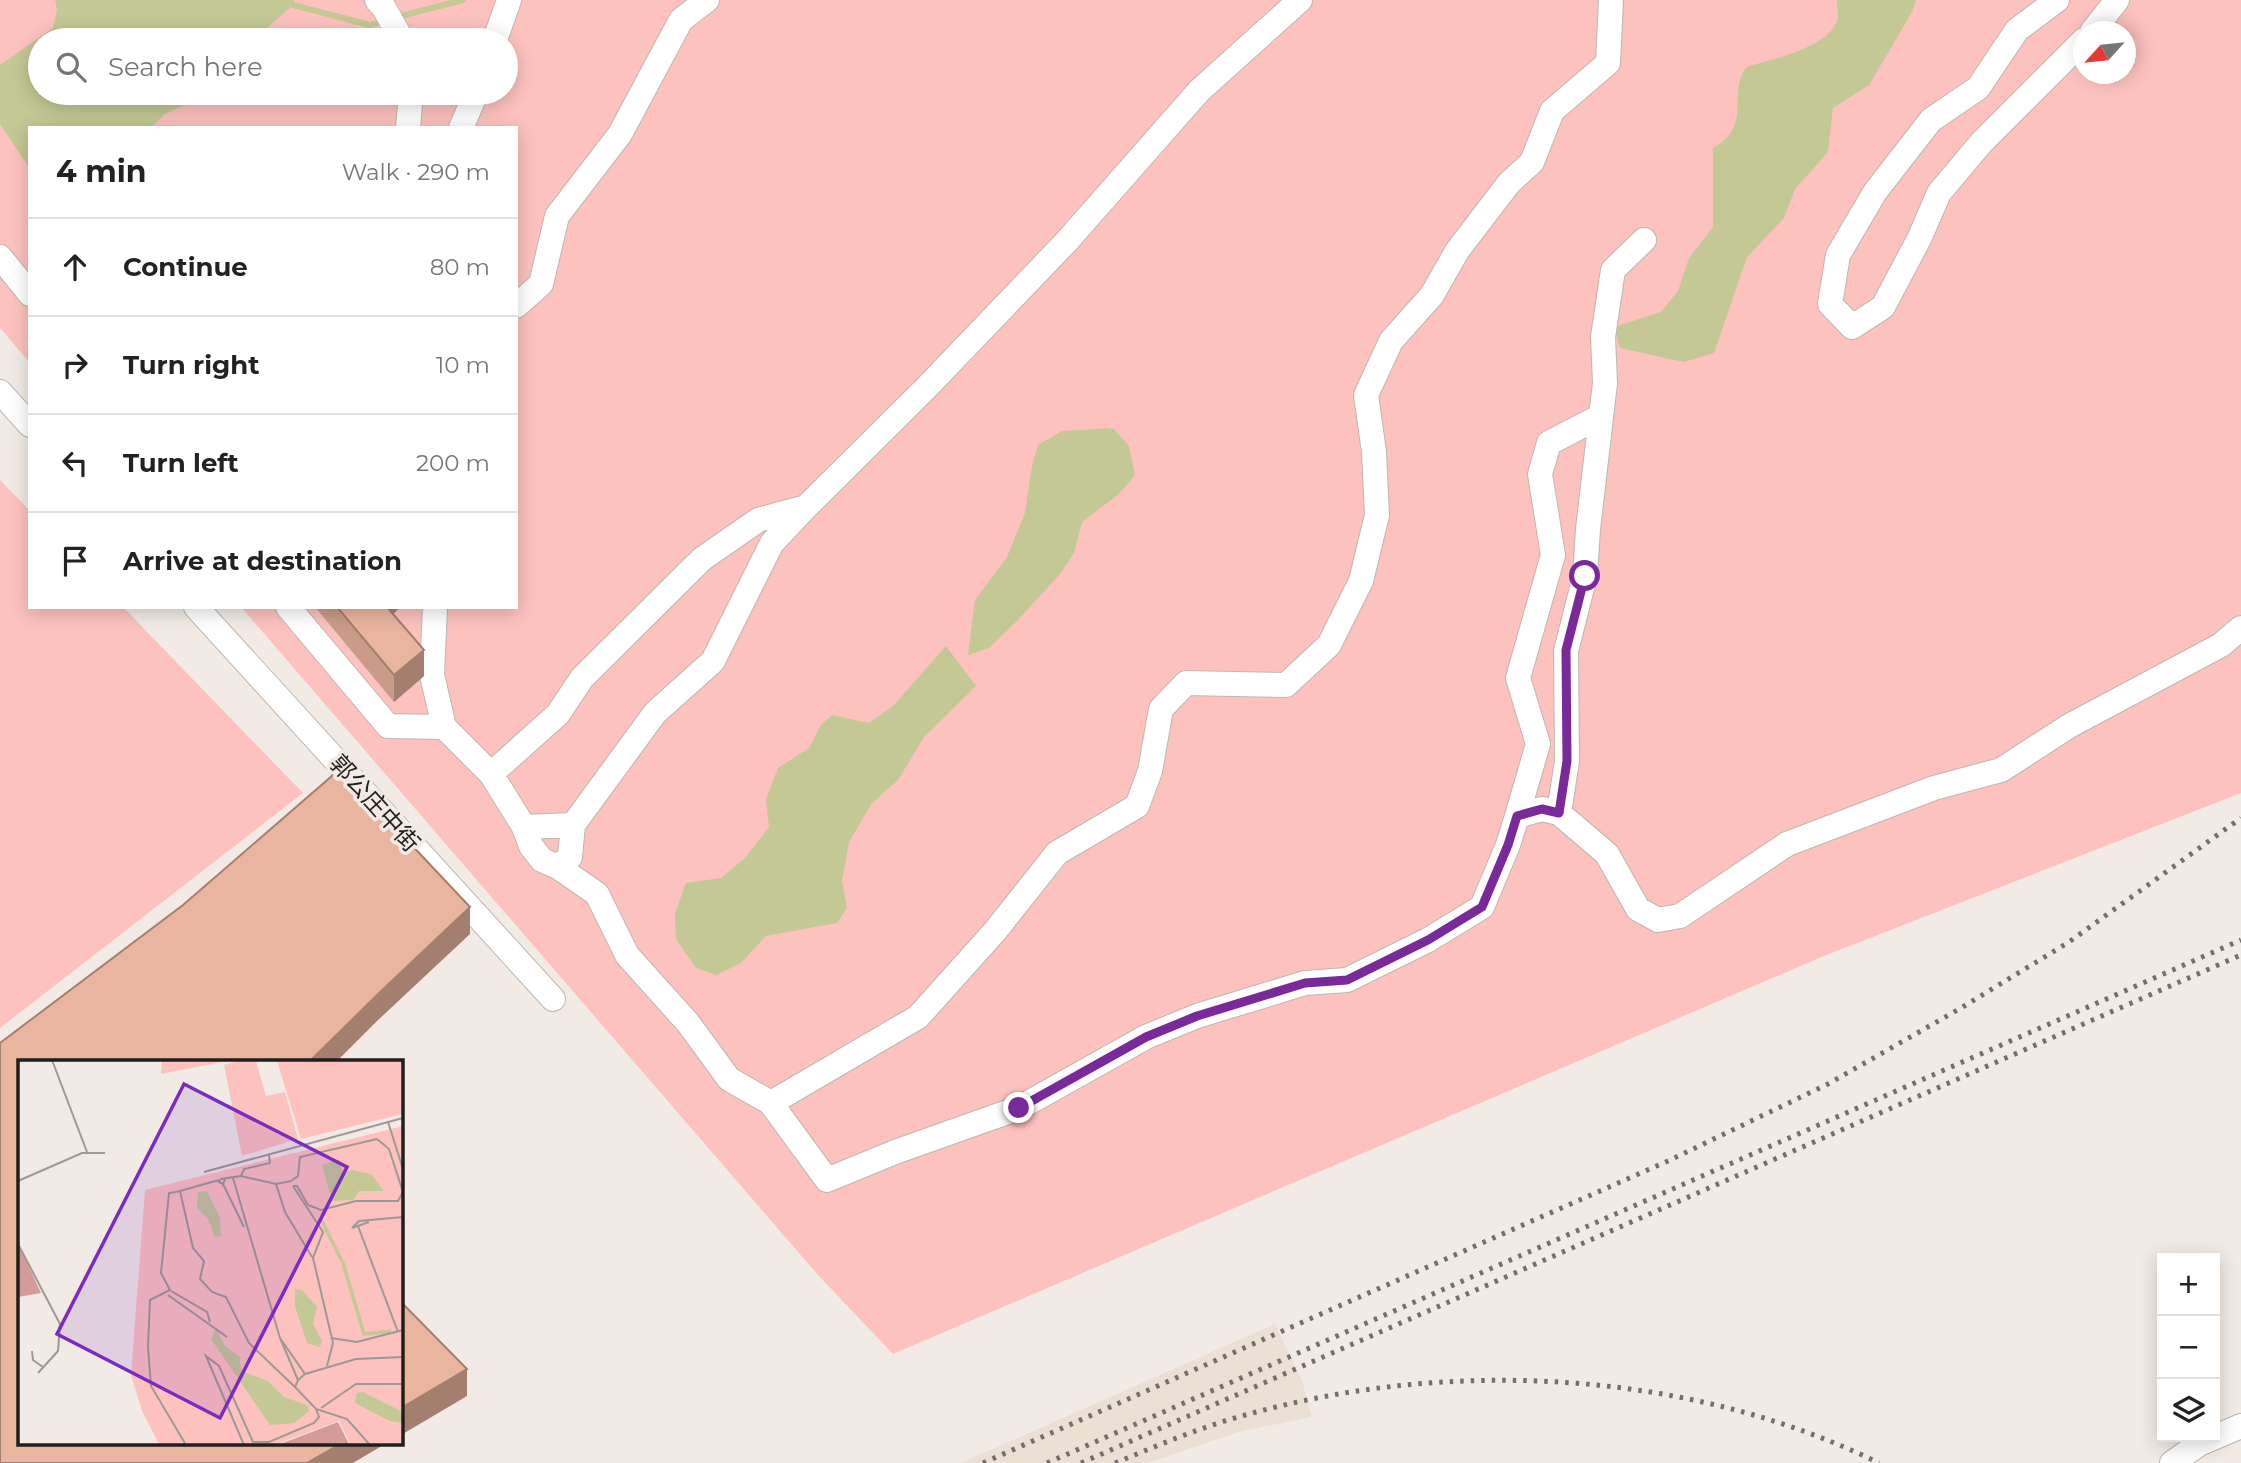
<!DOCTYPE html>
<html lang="en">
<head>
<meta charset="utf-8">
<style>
  :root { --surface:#fff; --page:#f2f2f2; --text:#222; --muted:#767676; --line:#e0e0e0 }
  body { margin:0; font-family:Montserrat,"Noto Sans SC",sans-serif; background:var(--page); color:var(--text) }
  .controls { position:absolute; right:21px; bottom:21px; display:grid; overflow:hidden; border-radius:0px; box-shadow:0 4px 18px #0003 }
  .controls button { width:63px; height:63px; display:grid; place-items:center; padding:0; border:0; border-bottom:2px solid var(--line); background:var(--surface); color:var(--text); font:35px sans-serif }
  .compass { position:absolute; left:2073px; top:21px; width:63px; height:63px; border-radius:50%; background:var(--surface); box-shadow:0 4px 18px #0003; rotate:243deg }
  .stop { position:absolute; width:21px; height:21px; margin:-16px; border:5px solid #79299a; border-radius:50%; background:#fff }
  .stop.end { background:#79299a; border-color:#fff; box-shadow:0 2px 7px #0008 }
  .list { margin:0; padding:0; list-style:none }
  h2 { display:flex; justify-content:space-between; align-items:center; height:91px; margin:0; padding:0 28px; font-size:30px }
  h2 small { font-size:23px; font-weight:400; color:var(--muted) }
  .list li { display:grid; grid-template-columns:46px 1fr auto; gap:21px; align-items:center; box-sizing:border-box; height:98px; padding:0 28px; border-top:2px solid var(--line) }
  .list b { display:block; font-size:26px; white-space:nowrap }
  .list em { font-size:23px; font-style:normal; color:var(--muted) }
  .icon { flex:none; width:38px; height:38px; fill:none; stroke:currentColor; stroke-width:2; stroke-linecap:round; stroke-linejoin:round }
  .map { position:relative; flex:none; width:2241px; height:1463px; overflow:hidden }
  .search { position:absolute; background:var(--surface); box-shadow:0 4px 18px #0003; left:28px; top:28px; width:490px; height:77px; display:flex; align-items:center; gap:18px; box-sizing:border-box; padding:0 24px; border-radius:38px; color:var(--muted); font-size:26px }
  .panel { position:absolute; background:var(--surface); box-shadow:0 4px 18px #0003; left:28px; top:126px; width:490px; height:483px; border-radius:0px }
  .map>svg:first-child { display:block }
</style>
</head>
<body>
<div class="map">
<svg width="2241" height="1463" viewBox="0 0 2241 1463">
  <rect width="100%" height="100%" fill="#f2ebe5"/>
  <!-- built -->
  <path fill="#ecdfd3" d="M1275,1324L1302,1381L1312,1417L1242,1431L1147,1463H961Z"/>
  <!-- green -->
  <path fill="#fdc2be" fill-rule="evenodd" d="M0,0H2241V793L1824,956L893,1354L818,1275L241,607H516V128H30V363L0,328ZM2084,32H2126V74H2084ZM40,40H506V93H40Z
    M0,480L30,511V607H123L303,793L0,1028Z"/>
  <!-- water -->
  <path fill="#c3c894" d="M55,0H294L293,5L253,40H40V93H204L196,99L165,114L150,128H30V169L0,124V65L53,28L57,9Z
    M1837,0H1916L1912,12L1869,85L1833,108L1828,152L1795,189L1784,218L1747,257L1714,353L1684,362L1620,348L1614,327L1661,312L1678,291L1689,258L1713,227V148C1754,127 1726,92 1747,67C1772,59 1833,47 1838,17C1838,12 1837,5 1837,0Z
    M1113,428L1129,446L1135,475L1119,494L1082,522L1074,553L1060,574L1018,620L989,648L968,655L975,600L1007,557L1025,513L1032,466L1038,445L1062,431Z
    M946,646L976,686L924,737L898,780L872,803L849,842L842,881L847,908L837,923L766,936L741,963L716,975L696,968L676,939L675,913L686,883L721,878L745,858L769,827L766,799L778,768L809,748L821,725L832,715L869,723L893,706Z"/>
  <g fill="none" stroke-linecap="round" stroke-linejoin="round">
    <!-- stream -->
    <path stroke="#c3c894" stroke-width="6" d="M293,5L370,25L383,21
      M397,17L463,0"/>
    <!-- minor casing -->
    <g stroke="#beb7b1" stroke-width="26">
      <path id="minor" d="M377,0L384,8L402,40
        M2057,0L2017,30L1978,88L1931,120L1875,192L1838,255L1830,304L1852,327L1883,307L1919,239L1939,193L1981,143L2084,40
        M2092,32L2117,0
        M495,40L509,0
        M408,128L411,93
        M461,128L476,93
        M0,257L30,294
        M516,306L541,284L557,216L620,134L681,20L707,0
        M0,392L30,425
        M196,607L553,999
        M288,607L388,726L444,727L491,774L524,827L531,846L542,860L558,867L570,857L573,825L524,827
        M435,607L432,675L444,727
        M491,774L558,714L582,678L702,559L758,520L806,507L926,388L1067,241L1199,91L1300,0
        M1559,813L1567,761L1566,651L1585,576L1588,529L1605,383L1603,337L1613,270L1644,240
        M1517,816L1538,744L1518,678L1553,555L1540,474L1549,443L1601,416
        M573,825L655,713L713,661L772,543L806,507
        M558,867L597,894L627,955L688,1023L729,1079L771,1103L918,1017L996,930L1057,853L1137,806L1150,771L1161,709L1186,683L1286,685L1329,645L1361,581L1377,515L1374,452L1366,395L1391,341L1432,295L1457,251L1509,183L1532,162L1552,111L1608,63L1611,0
        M770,1102L827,1180L895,1152L1019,1108L1146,1037L1197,1016L1305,983L1347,980L1428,940L1482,907L1508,845L1517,816L1542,809L1559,813L1607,854L1638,909L1658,920L1680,916L1787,844L1934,788L2001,770L2069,726L2221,645L2241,628
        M2172,1463L2199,1444L2241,1426"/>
    </g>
    <!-- minor -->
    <use href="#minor" stroke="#fff" stroke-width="24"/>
    <!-- rail -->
    <path stroke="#746f6c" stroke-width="5" stroke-dasharray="3.5 7" stroke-linecap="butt" d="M983,1463L1668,1161L1828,1084L1961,1008L2069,942L2241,818
      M1047,1463L2241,940
      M1081,1463L2241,955
      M1115,1463C1159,1445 1203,1426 1249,1414C1451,1358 1689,1370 1879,1463"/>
  </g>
  <!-- wall -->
  <path fill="#c99c88" d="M315,607H400L393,614L424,676L394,702Z"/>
  <!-- shaded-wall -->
  <path fill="#a47f6f" d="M381,607H400L381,627Z
    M424,650V676L394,702V675Z
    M470,907V934L377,1021L336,1062H309L377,995Z
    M467,1369V1396L401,1435V1408Z
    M340,1444H385L353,1463H307Z"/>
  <!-- building -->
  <path fill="#eab59e" stroke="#a47f6f" stroke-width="2" d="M337,607H387L424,650L394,675Z
    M340,769L470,907L377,995L309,1062H19V1444H340L307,1463H0V1043L183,905Z
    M401,1302L467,1369L401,1408Z"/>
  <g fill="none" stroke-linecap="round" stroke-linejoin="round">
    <!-- route -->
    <path stroke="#79299a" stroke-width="9" d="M1019,1108L1146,1037L1197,1016L1305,983L1347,980L1428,940L1482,907L1508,845L1517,816L1542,809L1559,813L1567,761L1566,650L1585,576"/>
  </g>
  <g text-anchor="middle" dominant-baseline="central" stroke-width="7" stroke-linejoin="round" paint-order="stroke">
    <!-- street labels -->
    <g font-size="24" fill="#211e1c" stroke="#f2ebe5">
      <text transform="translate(375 803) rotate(48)">郭公庄中街</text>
    </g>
  </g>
  <!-- overview -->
  <g transform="translate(18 1060)">
    <rect width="385" height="385" fill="#f2ebe5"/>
    <path d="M223,0L238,1L248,36L267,32L280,79L224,96L206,5ZM144,1V0L209,1L143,14ZM259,1H385V54L283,79ZM385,66V384H332L321,361L259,384H141L124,351L113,315L127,130Z" fill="#fdc2be"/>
    <path d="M0,183L23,233L0,237ZM320,362L331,384H262Z" fill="#d59b98"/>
    <path d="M320,100L325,113L334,110L353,114L366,131H341L335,140L314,141L304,105ZM189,131L202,158L203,176L197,177L190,159L179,148L180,132ZM277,229L284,230L299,247L295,264L304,281L302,287L289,283L277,246ZM198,268L207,286L222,297L223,311L250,321L266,337L289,345L291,351L276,363L252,365L193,279ZM345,332L385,352V363L372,361L337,343L339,333Z" fill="#c3c894"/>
    <path fill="none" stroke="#c3c894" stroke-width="3.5" d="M312,140L303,159L325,203L346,274L373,271"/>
    <path fill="none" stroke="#9e9995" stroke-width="2" d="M34,0L69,92M370,62L385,109M186,112L385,58M223,116L258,124L273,121L280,116L282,97L359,79L371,89L385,132L380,141H338L303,150L290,145L279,126H275M215,118L262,278L287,314L338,299L385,297M207,119L205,124L201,122L203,119L223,116L226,109L252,103L251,95M201,120L162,131L175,188L186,201L182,219L194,232L208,237L231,283L277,327M0,121L64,93H87M205,124L226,167M258,124L267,152L294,197M275,126L305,172L295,198L315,283L309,306M163,131L151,133L143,213L152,230L132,240L130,287L133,326L168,385M351,162L334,168L341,161L385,157M340,166L380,272M0,184L42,264L40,291L20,313M153,231L189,252L192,262M150,235L209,277M262,278L280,320L287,314M313,278L339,282L385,270M14,291L15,300L25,307M280,320L277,327L298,349L329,359L352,385M303,348L338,324H385M226,385L188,296L201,306L235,382H251L296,363L301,357L298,349"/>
    <path fill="#7b2cbf" fill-opacity="0.15" stroke="#7b2cbf" stroke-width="3.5" d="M166,24L329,107L202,358L39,274Z"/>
    <rect width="385" height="385" fill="none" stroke="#211e1c" stroke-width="3.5"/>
  </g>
</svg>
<div class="controls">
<button>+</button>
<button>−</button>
<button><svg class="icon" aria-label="layers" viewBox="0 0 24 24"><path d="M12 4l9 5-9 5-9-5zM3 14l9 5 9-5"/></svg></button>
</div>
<svg class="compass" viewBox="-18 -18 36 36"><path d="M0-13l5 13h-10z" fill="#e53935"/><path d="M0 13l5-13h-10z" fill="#767676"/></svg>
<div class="stop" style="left:1585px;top:576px"></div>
<div class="stop end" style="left:1019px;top:1108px"></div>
<div class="search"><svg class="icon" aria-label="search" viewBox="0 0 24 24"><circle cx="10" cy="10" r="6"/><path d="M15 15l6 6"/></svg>Search here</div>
<section class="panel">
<h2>4 min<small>Walk · 290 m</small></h2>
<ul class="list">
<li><svg class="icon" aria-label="ahead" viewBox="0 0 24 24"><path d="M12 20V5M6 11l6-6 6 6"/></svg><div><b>Continue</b></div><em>80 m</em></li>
<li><svg class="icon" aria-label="right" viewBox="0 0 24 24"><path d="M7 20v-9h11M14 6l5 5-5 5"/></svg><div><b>Turn right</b></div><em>10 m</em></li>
<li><svg class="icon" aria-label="left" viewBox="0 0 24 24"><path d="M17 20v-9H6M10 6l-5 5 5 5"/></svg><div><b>Turn left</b></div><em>200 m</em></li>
<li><svg class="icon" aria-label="arrive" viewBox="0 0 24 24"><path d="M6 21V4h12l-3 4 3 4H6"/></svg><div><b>Arrive at destination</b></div></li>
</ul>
</section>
</div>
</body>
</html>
